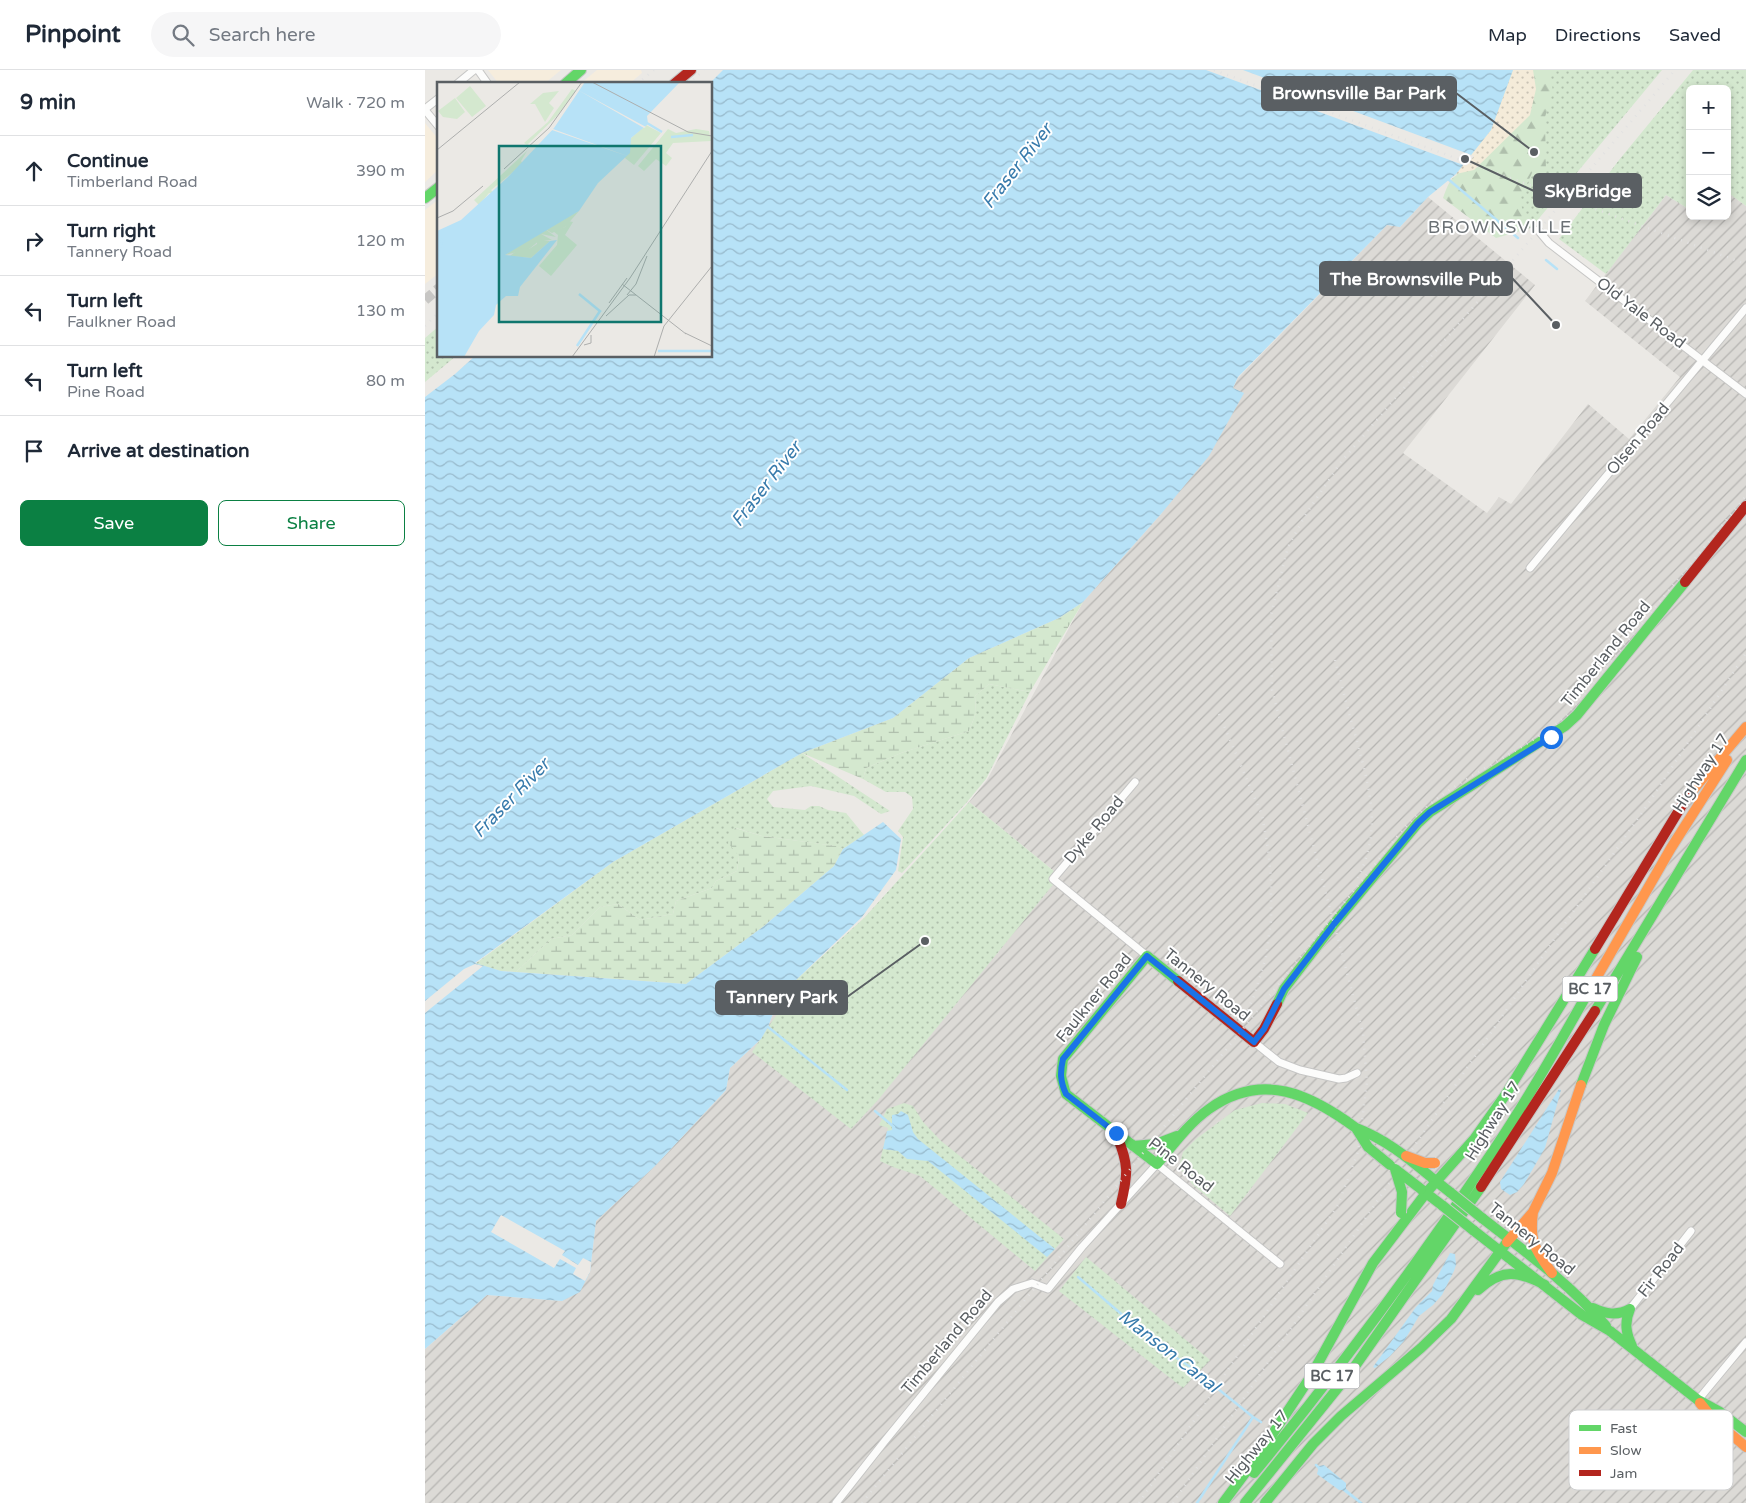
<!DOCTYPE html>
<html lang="en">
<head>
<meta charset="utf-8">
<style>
  :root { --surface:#fff; --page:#f6f6f7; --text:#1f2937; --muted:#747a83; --line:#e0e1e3; --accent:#0b8043 }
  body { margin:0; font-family:"Varela Round",sans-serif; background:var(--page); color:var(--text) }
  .controls { position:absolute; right:15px; top:15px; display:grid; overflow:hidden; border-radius:8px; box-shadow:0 2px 8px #0003 }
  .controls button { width:45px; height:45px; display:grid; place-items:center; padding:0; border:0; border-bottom:1px solid var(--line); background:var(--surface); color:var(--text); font:25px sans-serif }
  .stop { position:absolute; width:15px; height:15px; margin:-11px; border:4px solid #1a73e8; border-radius:50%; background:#fff }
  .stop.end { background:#1a73e8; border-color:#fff; box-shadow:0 1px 5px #0008 }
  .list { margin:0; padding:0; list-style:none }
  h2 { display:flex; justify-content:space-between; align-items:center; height:65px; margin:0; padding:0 20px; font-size:21px }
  h2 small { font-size:16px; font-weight:400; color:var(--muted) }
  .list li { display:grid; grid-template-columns:32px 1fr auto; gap:15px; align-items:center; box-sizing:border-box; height:70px; padding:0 20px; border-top:1px solid var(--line) }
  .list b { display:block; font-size:19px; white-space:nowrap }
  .list p { margin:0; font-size:16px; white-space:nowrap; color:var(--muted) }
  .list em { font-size:16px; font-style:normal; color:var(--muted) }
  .actions { display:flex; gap:10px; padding:15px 20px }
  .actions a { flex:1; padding:11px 0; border:1px solid var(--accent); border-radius:8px; text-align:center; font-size:18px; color:var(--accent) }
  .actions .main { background:var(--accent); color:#fff }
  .icon { flex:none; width:28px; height:28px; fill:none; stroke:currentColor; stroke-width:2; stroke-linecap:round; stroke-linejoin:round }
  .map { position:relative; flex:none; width:1321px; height:1433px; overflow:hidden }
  header { display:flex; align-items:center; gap:30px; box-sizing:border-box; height:70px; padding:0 25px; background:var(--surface); border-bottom:1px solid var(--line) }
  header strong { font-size:24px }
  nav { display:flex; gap:28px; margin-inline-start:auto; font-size:18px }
  .search { width:350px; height:45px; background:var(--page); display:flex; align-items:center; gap:12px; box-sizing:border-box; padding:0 18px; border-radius:28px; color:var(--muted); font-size:19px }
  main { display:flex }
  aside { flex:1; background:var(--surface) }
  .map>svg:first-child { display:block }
</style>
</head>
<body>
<header>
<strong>Pinpoint</strong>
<div class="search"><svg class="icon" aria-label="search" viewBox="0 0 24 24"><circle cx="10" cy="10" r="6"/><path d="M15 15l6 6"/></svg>Search here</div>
<nav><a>Map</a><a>Directions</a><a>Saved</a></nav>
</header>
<main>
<aside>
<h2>9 min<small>Walk · 720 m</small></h2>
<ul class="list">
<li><svg class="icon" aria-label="ahead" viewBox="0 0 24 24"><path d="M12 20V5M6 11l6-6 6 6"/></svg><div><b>Continue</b><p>Timberland Road</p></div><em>390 m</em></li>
<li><svg class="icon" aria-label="right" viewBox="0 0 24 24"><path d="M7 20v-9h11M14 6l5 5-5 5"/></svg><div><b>Turn right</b><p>Tannery Road</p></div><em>120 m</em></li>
<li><svg class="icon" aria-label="left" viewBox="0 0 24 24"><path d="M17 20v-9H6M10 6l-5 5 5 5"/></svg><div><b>Turn left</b><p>Faulkner Road</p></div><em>130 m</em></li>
<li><svg class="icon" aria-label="left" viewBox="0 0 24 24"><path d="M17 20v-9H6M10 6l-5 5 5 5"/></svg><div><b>Turn left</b><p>Pine Road</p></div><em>80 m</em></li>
<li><svg class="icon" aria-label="arrive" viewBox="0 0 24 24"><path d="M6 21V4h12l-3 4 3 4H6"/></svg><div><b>Arrive at destination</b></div></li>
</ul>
<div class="actions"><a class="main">Save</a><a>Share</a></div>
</aside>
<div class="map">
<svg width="1321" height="1433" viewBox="0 0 1321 1433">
  <defs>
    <pattern id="industrial-furrows" width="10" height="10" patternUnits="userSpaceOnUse" patternTransform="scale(1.25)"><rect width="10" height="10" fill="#dcdad6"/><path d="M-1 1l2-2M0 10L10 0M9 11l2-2" fill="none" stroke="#b5b4b1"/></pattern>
    <pattern id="grass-dots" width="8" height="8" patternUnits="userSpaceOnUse" patternTransform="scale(1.25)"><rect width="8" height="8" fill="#d4e8cf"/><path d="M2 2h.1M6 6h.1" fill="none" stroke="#afbfac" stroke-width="1.8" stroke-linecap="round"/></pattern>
    <pattern id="forest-firs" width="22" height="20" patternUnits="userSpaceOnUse" patternTransform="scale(1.25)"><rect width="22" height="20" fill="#d4e8cf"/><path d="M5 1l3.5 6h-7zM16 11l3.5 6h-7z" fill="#afbfac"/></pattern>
    <pattern id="wetland-marsh" width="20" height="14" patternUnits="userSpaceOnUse" patternTransform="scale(1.25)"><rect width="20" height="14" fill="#d4e8cf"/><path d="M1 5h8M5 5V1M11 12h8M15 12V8" fill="none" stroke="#afbfac"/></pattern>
    <pattern id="sand-dots" width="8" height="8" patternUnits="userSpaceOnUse" patternTransform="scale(1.25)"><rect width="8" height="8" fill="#f4ebd9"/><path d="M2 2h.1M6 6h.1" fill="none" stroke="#c9c2b4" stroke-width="1.8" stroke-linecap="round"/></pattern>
    <pattern id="water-waves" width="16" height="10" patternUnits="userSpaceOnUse" patternTransform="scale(1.25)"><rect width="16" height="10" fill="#b7e2f7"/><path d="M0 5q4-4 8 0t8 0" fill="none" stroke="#98bacc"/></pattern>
  </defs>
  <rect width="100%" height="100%" fill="#ebe9e5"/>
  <!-- commercial -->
  <path fill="#f6eddd" d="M63,0H136L119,14H74Z
    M172,0H216L217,3L204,14H155Z
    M0,53L14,70V99L0,112Z
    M14,129V203L0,214V140Z"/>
  <!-- industrial -->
  <path fill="url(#industrial-furrows)" d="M1302,122L1321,136V1433H0V1279L62,1225L137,1231L165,1202L171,1151L230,1096L301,1020L305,998L336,969L343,957L349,941L444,1022L635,806L544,732L562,710L658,532L736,444L818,323L808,318L813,308L962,155L975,157L1003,127L1110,215L978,383L1062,443L1074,427L1086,434L1163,334L1204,369L1255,307L1160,231L1241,125L1262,138L1265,134V146H1302Z"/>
  <!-- grass -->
  <path fill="url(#grass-dots)" d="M1088,0H1237L1106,158L1031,104L1066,60Z
    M1268,0H1321V136L1302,122V19H1265V134L1262,138L1241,125L1181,204L1134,169L1194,90Z
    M14,256V286H31L0,312V268Z
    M564,614L605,622L561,709L542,732L477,803L473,801L478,767L473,761L488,739L487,727L480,722H461L438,709L441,698L476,683L544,661L551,643L550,626Z
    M377,683L465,741L456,744L429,726L386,716L348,721L342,729L348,737L380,740L386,736H394L403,740L421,743L439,765L418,779L410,776L337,766L311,758L314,786L312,801L291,811L287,818L251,831L248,844L215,850L193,834L175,837L147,865L126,869L91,902L76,901L50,894L188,792Z
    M544,732L635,806L453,1030L426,1059L327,982L352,944L349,941L370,911L439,848Z
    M479,1033L488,1036L498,1052L516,1071L639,1169L610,1201L495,1106L468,1097L455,1091L463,1058L454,1055L462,1039Z
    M837,1033L860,1034L883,1043L805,1146L767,1114L754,1097L758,1082L771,1069L810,1040Z
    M661,1187L785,1290L758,1318L634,1221Z"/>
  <!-- forest -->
  <path fill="url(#forest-firs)" d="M1108,0H1124L1128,21L1120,47L1121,104L1107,103L1094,131L1106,158L1071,168L1018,128C1026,107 1026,105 1049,100L1111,19Z"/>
  <!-- wetland -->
  <path fill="url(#wetland-marsh)" d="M658,532L605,622L564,614L550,626L551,643L544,661L476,683L441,698L438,709L377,683L468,648L544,588L634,548Z
    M310,758L337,766L411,776L418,779L409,796L339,856L261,914L91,902L126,869L147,865L175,837L193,834L215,850L248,844L251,831L287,818L291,811L312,801L314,786L303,773Z"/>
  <!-- sand -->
  <path fill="url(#sand-dots)" d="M1088,0H1108L1111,19L1105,45L1049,100L1031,104L1066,60Z"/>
  <!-- water -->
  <path fill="url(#water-waves)" d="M298,0H1088L1066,60L1031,104L1003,127L975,157L962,155L813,307L808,318L819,323L784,386L736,444L658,532L634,548L544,588L468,648L377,683L188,792L50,893L76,901L261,914L339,856L409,796L418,779L458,752L476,769L471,800L437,847L370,911L349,941L343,957L336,969L305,998L301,1020L230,1096L171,1151L165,1202L155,1222L137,1231L62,1225L0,1279V327L30,304L50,286H286V14H284Z
    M1134,1019L1136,1020L1120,1078L1099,1114L1092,1122L1085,1125L1076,1119L1075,1112Z
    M476,1041L483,1045L488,1062L493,1069L630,1179L622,1187L503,1091L482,1089L473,1081L458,1079L462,1061L467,1060V1045L473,1044Z
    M1025,1183L1030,1184L1031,1195L1029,1201L1017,1225L1008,1235L994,1246L979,1271L965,1286L950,1298L948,1297L991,1237L1007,1221L1008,1215Z
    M899,1395L921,1413V1419L938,1433H934L917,1420H914L892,1404L894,1396Z"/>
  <!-- pier -->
  <path fill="#ebe9e5" d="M781,0H818L1049,86L1041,96Z
    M50,894L58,896L0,943V931L39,899Z
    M76,1145L140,1181L137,1185L153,1195L158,1188L166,1192L165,1202L160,1211L148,1204L151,1198L135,1189L129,1198L66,1162Z"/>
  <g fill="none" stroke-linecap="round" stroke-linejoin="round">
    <!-- stream -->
    <path stroke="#b7e2f7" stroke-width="2.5" d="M1023,109L1093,168
      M1121,190L1132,199
      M343,957L422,1020
      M450,1041L469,1057
      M653,1207L735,1277L767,1298L828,1347L836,1352
      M891,1395L895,1399
      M772,1433L828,1347"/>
    <!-- secondary-tunnel -->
    <path stroke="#c7c6c4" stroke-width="10" stroke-dasharray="10 5" stroke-linecap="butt" d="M0,230L14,218"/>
    <!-- street casing -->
    <g stroke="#c6c6c5" stroke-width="9">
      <path id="street" d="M53,0L63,14
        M32,14L49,0
        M0,39L14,28
        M0,40L14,57
        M1113,160L1124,173L1321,324
        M1105,498L1321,238
        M710,712L628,809L722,886
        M829,972L854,992L875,1000L914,1009L921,1008L932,1003
        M1205,1239L1266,1161
        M1273,1330L1321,1272
        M411,1433L459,1372L573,1232L588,1219L607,1213L623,1219L657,1177L732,1094L855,1194"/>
    </g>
    <!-- fast casing -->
    <g stroke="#c7c7c7" stroke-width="12">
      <path id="fast" d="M140,14L156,0
        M0,128L14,117
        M753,911L722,886L638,989L636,1006L641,1024L732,1094C748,1075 764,1053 784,1039C837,1001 885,1024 931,1058
        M852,934L859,919L909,854L993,753L1005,742L1140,656L1152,645L1260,512
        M1170,941L1321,690
        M1156,1015L1179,955L1212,887
        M708,1076L731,1074L752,1066
        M1007,1108L1026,1123
        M997,1120L1018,1136
        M1057,1148C1101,1182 1145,1214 1181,1256
        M1048,1160L1157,1245L1185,1261L1273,1330L1295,1342L1321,1362
        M1053,1220C1077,1198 1093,1201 1120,1215
        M1168,1238C1181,1244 1192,1246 1205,1239
        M1205,1239C1199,1253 1201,1263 1207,1276
        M829,1403C914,1300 994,1192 1068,1081C1103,1029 1134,974 1165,919
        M798,1433L835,1383L886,1306L948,1193L1001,1123L1050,1068L1081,1024L1170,879
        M820,1433L928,1299L1056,1117
        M840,1433L888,1374L916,1346L996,1278L1026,1249L1082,1172"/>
    </g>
    <!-- slow casing -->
    <g stroke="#c7c7c7" stroke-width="12">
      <path id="slow" d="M1262,727L1321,657
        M1165,919L1246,778L1302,690
        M1108,1142C1104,1171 1110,1180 1127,1203
        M1082,1172L1108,1142L1127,1103L1156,1015
        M1275,1333L1288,1349L1321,1377"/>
    </g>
    <!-- jam casing -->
    <g stroke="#c7c7c7" stroke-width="12">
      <path id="jam" d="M249,14L266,0
        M1260,512L1321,436
        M1170,879L1262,727
        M753,911L829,972L839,959L852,934
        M692,1066C704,1095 703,1104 696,1134
        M1056,1117L1170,941"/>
    </g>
    <!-- street -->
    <use href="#street" stroke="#fcfcfb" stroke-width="7"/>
    <!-- fast -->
    <use href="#fast" stroke="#63d668" stroke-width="10"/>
    <!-- slow -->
    <use href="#slow" stroke="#ff974d" stroke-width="10"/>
    <!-- jam -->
    <use href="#jam" stroke="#b3261e" stroke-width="10"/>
    <!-- rail -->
    <path stroke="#e2e2e2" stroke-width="2.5" stroke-dasharray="1 6" stroke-linecap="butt" d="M789,0L1321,194
      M212,14L229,0
      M263,14L279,0
      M0,256L14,242
      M910,590C917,617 924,644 932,671C945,721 957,759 933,808
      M794,644L837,745L843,779L846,808V851L841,887L829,926L817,952
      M437,1433L979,758C1024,709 1091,688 1142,645L1321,426
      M714,1433L913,1135L933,1082L942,1012L938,963L847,620L846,545L863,477L881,444L916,392L1250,0
      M748,1433L1130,868L1225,731L1321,583"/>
    <!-- fast-bridge casing -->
    <g stroke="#c7c7c7" stroke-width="12" stroke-linecap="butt">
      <path id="fast-bridge" d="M931,1058C960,1069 982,1087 1006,1107
        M931,1058L943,1077L965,1095
        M970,1099L996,1119
        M970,1099L977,1122L976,1143
        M1026,1123L1057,1148
        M1018,1136L1048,1160"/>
    </g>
    <!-- slow-bridge casing -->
    <g stroke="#c7c7c7" stroke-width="12" stroke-linecap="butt">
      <path id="slow-bridge" d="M981,1086L1000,1093H1010"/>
    </g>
    <!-- fast-bridge -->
    <use href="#fast-bridge" stroke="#63d668" stroke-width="10"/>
    <!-- slow-bridge -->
    <use href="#slow-bridge" stroke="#ff974d" stroke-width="10"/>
  </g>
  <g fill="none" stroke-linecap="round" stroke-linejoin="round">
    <!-- route -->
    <path stroke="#1a73e8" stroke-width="6" d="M691,1063L641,1024C635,1011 635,1002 638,989L722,886L829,972L839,959L859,919L909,854L993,753L1005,742L1126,667"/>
  </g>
  <g text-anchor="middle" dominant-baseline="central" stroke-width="4" stroke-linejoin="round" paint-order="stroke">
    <!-- shield labels -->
    <g fill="#fff" stroke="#8c8f92" stroke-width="1">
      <rect x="1137.5" y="906.5" width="55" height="25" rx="4"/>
      <rect x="879.5" y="1293.5" width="55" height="25" rx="4"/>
    </g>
    <g font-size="15" font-weight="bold" fill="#5a5f63">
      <text x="1165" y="919">BC 17</text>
      <text x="907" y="1306">BC 17</text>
    </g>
    <!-- street labels -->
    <g font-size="16" fill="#5a5f63" stroke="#fff">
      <text transform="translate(1216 243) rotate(37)">Old Yale Road</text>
      <text transform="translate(1213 369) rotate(-50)">Olsen Road</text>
      <text transform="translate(1181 584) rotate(-51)">Timberland Road</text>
      <text transform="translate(1276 703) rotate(-57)">Highway 17</text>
      <text transform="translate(669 760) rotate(-50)">Dyke Road</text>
      <text transform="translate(782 915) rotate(39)">Tannery Road</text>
      <text transform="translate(669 928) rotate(-51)">Faulkner Road</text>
      <text transform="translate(1068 1051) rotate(-58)">Highway 17</text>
      <text transform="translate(756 1095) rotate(38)">Pine Road</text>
      <text transform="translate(1107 1169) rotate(39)">Tannery Road</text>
      <text transform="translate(1236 1200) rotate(-52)">Fir Road</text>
      <text transform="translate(522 1272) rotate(-50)">Timberland Road</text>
      <text transform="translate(832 1377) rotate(-51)">Highway 17</text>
    </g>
    <!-- water labels -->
    <g font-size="18" font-style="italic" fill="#387bac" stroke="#fff">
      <text transform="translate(592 96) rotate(-52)">Fraser River</text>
      <text transform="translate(341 414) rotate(-52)">Fraser River</text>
      <text transform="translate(86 728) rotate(-46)">Fraser River</text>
      <text transform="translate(744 1281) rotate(38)">Manson Canal</text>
    </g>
    <!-- neighbourhood labels -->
    <g font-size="18" letter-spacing="1" fill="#6b7175" stroke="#fff">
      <text x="1075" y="157">BROWNSVILLE</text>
    </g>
  </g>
  <!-- overview -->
  <g transform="translate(12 12)">
    <rect width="275" height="275" fill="#ebe9e5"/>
    <path d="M33,4L49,24L35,35L19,16ZM122,9L112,21L117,26L108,40L98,22H93L106,11ZM209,43L224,51L197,83L188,76L194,56ZM231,47L239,51L259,47L272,49L274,59L236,61L229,71L235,76L229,84L219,77L207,89L201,84ZM90,69L84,79L86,82L54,108L57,111H52L42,123L37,118ZM131,139L136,140L128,153L140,163L114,194L102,184L120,163L121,153L116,149L128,145ZM108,147L119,155L104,152L115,158H103L92,167L68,173Z" fill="#d4e8cf"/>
    <path d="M135,7L139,9L120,34L90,63L87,61L111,40ZM18,16L28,30L20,37L6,35L1,29Z" fill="#d4e8cf"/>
    <path d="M142,129L128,145L115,151L108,147ZM100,157L113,159L94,176L73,174L83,166L92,167L100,162Z" fill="#d4e8cf"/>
    <path d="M148,0H243L210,34L211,42L194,56L193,71L161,101L142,129L68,173L94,176L113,159L120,158L83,205L81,214H69L59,223L57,233L42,249L27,275H0V149L24,138L71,95L117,46Z" fill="#b7e2f7"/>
    <path d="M141,8L209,45L207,46ZM113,46L116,47L193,75L115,48L102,60Z" fill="#ebe9e5"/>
    <path fill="none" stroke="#b7e2f7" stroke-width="2.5" d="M210,41L225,50M234,55L256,53M0,173L5,159L1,153M142,212L164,230M140,264L163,229M221,269H275"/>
    <path fill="none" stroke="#adaead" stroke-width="1" d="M155,0L251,50L275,54M0,68L83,0M67,87L112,46L145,0M0,136L16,129L46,104M185,202L249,252M190,213L199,202L210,174M172,221L190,196M169,234L192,213H199M248,251L275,264M147,263L154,261V253M135,275L193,196L275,69M217,275L227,244L275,184"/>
    <path fill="#0f766e" fill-opacity="0.15" stroke="#0f766e" stroke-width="2.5" d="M62,64H224V240H62Z"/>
    <rect width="275" height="275" fill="none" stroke="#5a5f63" stroke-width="2.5"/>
  </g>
  <!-- legend -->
  <rect x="1144" y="1340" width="164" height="80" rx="8" fill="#fff" stroke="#cecfd0" stroke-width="1"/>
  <rect x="1154" y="1355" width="22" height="6" fill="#63d668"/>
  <rect x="1154" y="1377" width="22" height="7" fill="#ff974d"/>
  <rect x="1154" y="1400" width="22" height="6" fill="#b3261e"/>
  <g font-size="14" fill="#5a5f63">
    <text x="1185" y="1363">Fast</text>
    <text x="1185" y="1385">Slow</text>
    <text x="1185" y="1408">Jam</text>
  </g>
  <!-- callouts -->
  <path fill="none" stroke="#5a5f63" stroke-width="2" d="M1109 82L1031 23M1040 89L1109 121M1131 255L1087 208M500 871L422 927"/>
  <g fill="#5a5f63" stroke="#fff" stroke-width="2">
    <circle cx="1109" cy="82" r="5"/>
    <circle cx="1040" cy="89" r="5"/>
    <circle cx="1131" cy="255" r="5"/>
    <circle cx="500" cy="871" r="5"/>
  </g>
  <g fill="#5a5f63" stroke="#5a5f63" stroke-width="2">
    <rect x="837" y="7" width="194" height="33" rx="5"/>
    <rect x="1109" y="104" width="107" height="33" rx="5"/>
    <rect x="895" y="192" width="192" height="33" rx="5"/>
    <rect x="291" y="911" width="131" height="33" rx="5"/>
  </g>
  <g font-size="18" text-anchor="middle" font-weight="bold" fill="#fff">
    <text x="934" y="29">Brownsville Bar Park</text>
    <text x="1163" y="127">SkyBridge</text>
    <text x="991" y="215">The Brownsville Pub</text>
    <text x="357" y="933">Tannery Park</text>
  </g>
</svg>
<div class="controls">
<button>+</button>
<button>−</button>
<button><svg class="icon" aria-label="layers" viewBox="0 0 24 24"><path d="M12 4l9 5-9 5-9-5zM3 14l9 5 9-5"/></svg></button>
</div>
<div class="stop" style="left:1126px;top:667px"></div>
<div class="stop end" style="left:691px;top:1063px"></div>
</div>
</main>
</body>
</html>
